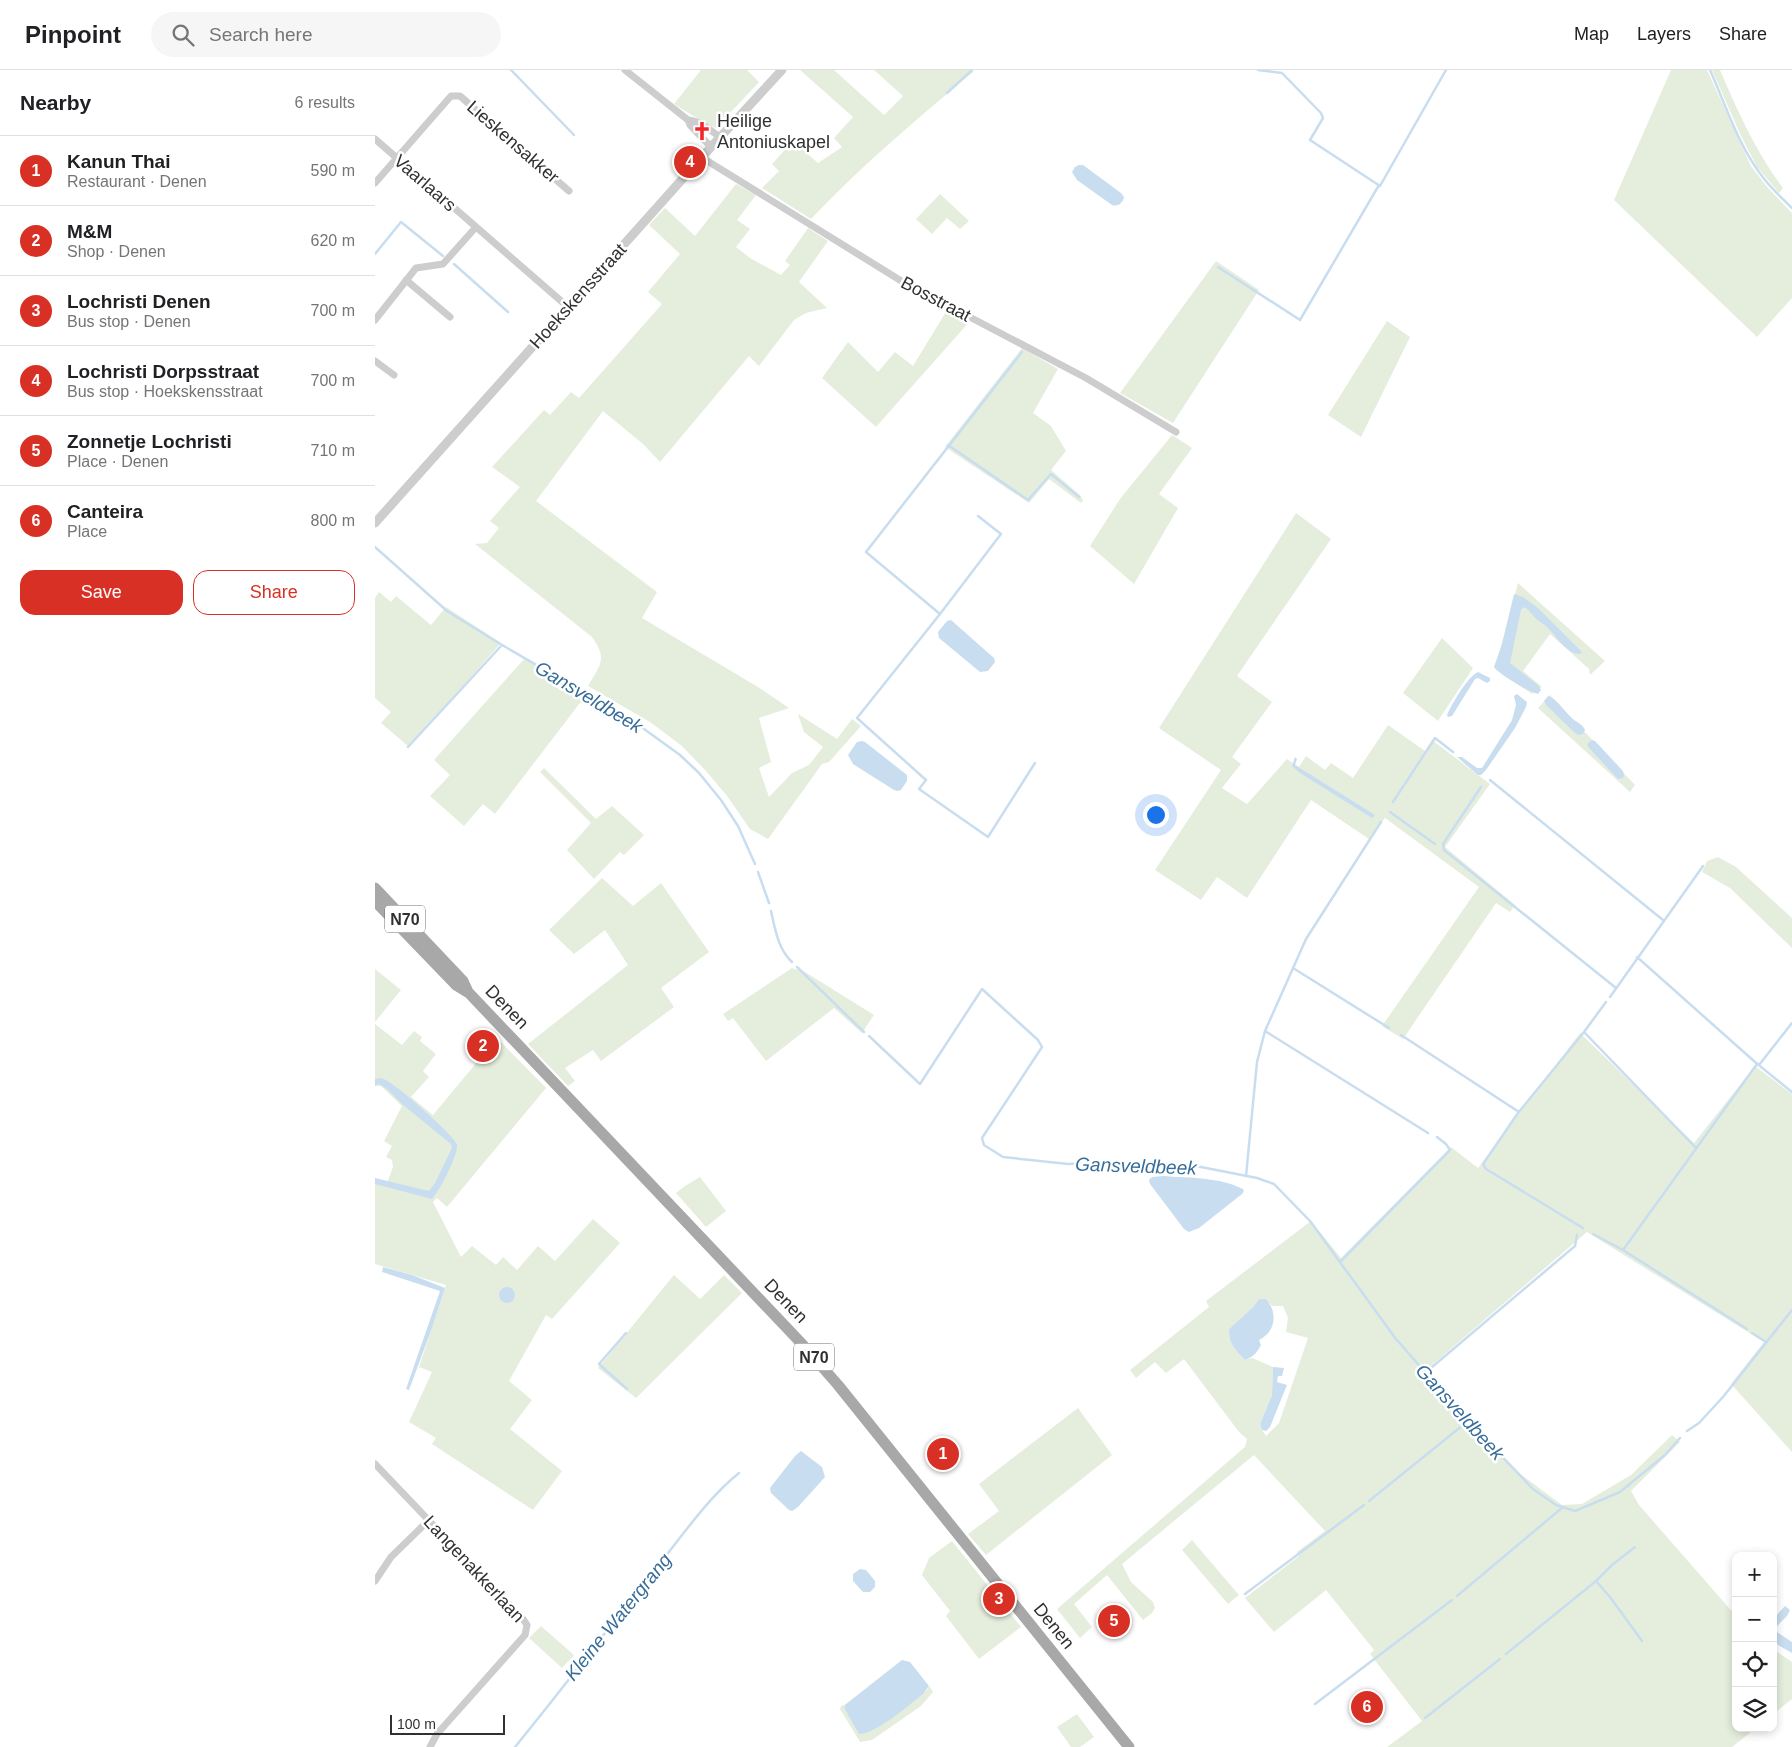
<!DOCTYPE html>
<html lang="en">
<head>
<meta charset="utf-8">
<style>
  :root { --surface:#fff; --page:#f6f6f6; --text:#202124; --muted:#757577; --line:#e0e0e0; --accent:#d93025 }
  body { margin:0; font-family:Arial,sans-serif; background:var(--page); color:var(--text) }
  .controls { position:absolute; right:15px; bottom:15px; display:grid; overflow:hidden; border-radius:10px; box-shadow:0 2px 8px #0003 }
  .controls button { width:45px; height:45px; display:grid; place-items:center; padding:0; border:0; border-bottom:1px solid var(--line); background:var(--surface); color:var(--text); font:25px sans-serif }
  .scale { position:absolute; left:15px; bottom:12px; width:115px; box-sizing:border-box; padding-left:5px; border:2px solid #303030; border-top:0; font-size:14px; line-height:18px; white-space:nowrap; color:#303030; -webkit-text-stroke:4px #fff; paint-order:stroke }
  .you { position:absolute; left:780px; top:744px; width:18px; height:18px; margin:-12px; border:4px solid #fff; border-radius:50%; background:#1a73e8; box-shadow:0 0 0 8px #1a73e833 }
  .badge { display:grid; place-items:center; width:32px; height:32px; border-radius:50%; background:var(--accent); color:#fff; font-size:16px; font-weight:700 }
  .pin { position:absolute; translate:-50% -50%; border:2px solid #fff; box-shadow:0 1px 5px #0006 }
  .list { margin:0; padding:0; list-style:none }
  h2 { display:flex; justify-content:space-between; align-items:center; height:65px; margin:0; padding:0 20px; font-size:21px }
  h2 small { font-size:16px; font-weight:400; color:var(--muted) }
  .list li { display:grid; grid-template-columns:32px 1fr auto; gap:15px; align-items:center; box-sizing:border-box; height:70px; padding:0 20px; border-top:1px solid var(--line) }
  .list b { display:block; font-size:19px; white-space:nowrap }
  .list p { margin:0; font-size:16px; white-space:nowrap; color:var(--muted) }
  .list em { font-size:16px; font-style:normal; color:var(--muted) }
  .actions { display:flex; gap:10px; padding:15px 20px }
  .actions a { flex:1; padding:11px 0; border:1px solid var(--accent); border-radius:15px; text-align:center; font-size:18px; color:var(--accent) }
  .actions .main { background:var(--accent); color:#fff }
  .icon { flex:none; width:28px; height:28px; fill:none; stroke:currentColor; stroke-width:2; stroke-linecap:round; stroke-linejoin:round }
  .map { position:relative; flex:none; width:1417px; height:1677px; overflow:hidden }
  header { display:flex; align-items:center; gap:30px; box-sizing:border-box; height:70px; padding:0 25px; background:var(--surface); border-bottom:1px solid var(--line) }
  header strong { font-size:24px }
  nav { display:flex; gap:28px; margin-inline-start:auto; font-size:18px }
  .search { width:350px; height:45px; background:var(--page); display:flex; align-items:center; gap:12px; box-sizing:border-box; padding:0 18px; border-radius:28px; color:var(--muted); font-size:19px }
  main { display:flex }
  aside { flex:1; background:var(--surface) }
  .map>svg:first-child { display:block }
</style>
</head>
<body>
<header>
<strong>Pinpoint</strong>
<div class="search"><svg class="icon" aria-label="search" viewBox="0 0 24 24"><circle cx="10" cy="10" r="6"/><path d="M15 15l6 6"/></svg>Search here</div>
<nav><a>Map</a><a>Layers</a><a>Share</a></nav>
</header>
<main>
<aside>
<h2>Nearby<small>6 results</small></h2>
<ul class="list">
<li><span class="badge">1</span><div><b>Kanun Thai</b><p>Restaurant · Denen</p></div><em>590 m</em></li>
<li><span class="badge">2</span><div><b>M&amp;M</b><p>Shop · Denen</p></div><em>620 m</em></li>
<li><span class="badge">3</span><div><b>Lochristi Denen</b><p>Bus stop · Denen</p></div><em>700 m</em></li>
<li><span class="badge">4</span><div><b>Lochristi Dorpsstraat</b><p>Bus stop · Hoekskensstraat</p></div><em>700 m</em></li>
<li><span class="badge">5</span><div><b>Zonnetje Lochristi</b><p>Place · Denen</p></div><em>710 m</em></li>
<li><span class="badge">6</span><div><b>Canteira</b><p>Place</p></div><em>800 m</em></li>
</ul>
<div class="actions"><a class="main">Save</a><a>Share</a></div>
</aside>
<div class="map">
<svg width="1417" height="1677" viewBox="0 0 1417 1677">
  <rect width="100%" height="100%" fill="#fff"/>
  <!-- green -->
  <path fill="#e5eedd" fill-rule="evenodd" d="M326,0H372L384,12L341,58L333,55L299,34Z
    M425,0H459L509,45L528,26L499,0H596L598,2C542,49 486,96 436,149L387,118L404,101L397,94L418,71L443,93L467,77L459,68L478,47Z
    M1296,0H1332L1376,96L1393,118L1417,143V228L1382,267L1239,130Z
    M1337,0H1345C1363,42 1381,82 1408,118L1404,123L1382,97L1366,66Z
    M361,114L381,125L362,150L375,159L361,177L375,188L406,205L415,195L410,191L433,158L453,171L424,212L452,238L431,243L419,250L384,296L374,286L285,392L268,374L228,341L161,431L282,522L267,548L383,617L414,638L384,648L396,692L384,698L394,727L417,703L434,695L448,677L429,662L423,644L462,669L477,649L486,656L454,692L447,694L393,769L375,759L352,726L331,701L307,676L275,652L213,616C225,595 233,589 217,567L100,474L112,473L124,458L115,451L145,417L117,397L169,340L175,345L196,322L204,328L287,234L273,222L305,184L274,155L290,138L320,166Z
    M565,124L594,151L585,159L572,148L557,164L541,149Z
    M841,191L884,220L798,353L745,323Z
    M572,240L595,251L501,357L447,308L473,272L503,302L520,282L538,296Z
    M1012,251L1035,267L986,367L953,345Z
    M647,278L683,299L658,343L676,356L691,381L676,400L706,426L708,431L706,433L674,409L654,433L570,377Z
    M797,365L817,378L784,424L803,438L759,514L715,476L745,429Z
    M921,443L956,469L862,606L897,632L857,687L866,694L847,718L872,734L912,689L924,697L931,686L950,700L956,693L978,708L1013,655L1050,681L1057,670L1115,714L1070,777L1140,835L1135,842L1121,833L1028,969L1007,956L1104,817L1010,748L994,769L936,730L872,828L842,807L826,830L780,800L846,700L784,658Z
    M1143,513L1230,591L1215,605L1214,599L1175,564L1148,601L1167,617L1157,624L1120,599Z
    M4,522L16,532L21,526L56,555L71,537L126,573L34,677L6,653L16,642L0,628V528Z
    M1067,568L1098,598L1063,651L1028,623Z
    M150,588L204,618L211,625L120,744L108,734L89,756L55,726L75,705L59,690Z
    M1175,625L1260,715L1255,722L1163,638Z
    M169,698L221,749L237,736L269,765L249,785L245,782L219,809L192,780L216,753L165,702Z
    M1343,787L1361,797L1417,848V878L1355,818L1327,802L1332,791Z
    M227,808L258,836L286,813L334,882L286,918L299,937L226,991L218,980L190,998L200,1011L193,1016L153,974L253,895L230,860L199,884L174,860Z
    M417,898L430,902L499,945L487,963L459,938L391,991L358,948L353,951L348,944Z
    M0,899L26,920L0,952Z
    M0,954L27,975L39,961L47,967L45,971L61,984L48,1001L54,1007L36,1027L58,1045L122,968L171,1018L72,1137L62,1128L58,1132L86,1187L97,1176L121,1195L128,1187L142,1200L163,1176L180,1191L218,1149L245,1173L177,1249L171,1245L134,1311L157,1330L135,1359L187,1401L158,1440L57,1374L61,1368L34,1352L57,1302L44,1297L71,1215L0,1194V1109L12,1113L18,1097L17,1090L11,1087L17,1076L9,1071L27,1036L6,1016H0Z
    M1205,963L1319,1073L1380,996L1417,1024V1382L1356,1314L1389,1272L1212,1162L1051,1300L1087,1344L1144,1403L1187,1435L1207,1434L1256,1405L1297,1365L1305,1372L1256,1421L1264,1435L1361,1546V1658H1381L1357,1677H1012L1047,1651L995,1584L999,1580L951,1520L899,1562L870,1528L924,1486L922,1482L950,1461L879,1385L747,1494L756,1512L778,1532L780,1538L777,1543L768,1550L732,1505L699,1534L717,1557L705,1568L682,1539L870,1377L872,1369L864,1362L809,1289L791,1303L780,1292L761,1308L755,1300L834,1237L831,1231L936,1151L966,1188L1076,1077L1103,1098ZM884,1229H891L897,1236H908L913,1248L911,1262L933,1268L904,1353L891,1366L887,1360L885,1354L897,1325L898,1297L877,1288L870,1290C860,1280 853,1273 854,1259L878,1237Z
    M325,1107L351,1141L331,1157L301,1123L310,1116Z
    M299,1205L325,1229L349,1205L367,1223L261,1328L223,1298Z
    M703,1338L737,1385L611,1485L593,1464L624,1441L604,1414Z
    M817,1470L864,1525L853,1534L807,1480Z
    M577,1471L646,1557L604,1589L571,1546L575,1541L547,1505L554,1488Z
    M166,1556L199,1585L187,1598L154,1568Z
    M1398,1579L1417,1592V1629L1398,1644Z
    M554,1616L558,1622L546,1636L497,1670L485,1672L465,1639L466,1636L471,1634L469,1639L487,1664L513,1650L552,1620Z
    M702,1644L719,1667L705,1677H696L682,1657Z"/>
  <!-- water -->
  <path fill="#c8ddef" d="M704,95H708L746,123L749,127C748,133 743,137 737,135L702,110L697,102L700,97Z
    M1139,524L1148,527L1163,538L1207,582L1205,584C1191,584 1180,564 1171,556C1169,554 1166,553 1164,551C1158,547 1156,541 1149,537L1146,540L1135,593L1163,615L1166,620L1163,624C1154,622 1124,604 1119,597L1127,574Z
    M576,550L619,588L620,592L613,601L605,602L564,568L563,562L572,551Z
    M1103,602L1115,608V611L1112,613L1103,608L1100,609L1077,646L1073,647L1072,645C1077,634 1092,607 1103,602Z
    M1142,624L1152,632L1151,637L1140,658L1111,700L1106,705H1103L1082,687H1087L1102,698H1107L1137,650L1141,635L1139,626Z
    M1173,626C1184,630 1189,642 1198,649C1203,653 1207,654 1210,660L1208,664L1204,665L1200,663L1172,636L1169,631Z
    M1217,670L1220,671L1248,701L1249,705L1248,708L1243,709L1214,678L1212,674Z
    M487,671L490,672L532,705V711L526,720L522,721L519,720L478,694L473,685L482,672Z
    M920,687L922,689L920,695L1000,745L997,748L925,703L917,696Z
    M6,1008C19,1011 75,1062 82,1074C84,1084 64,1122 57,1129L0,1114V1108L54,1121L60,1113L77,1078L76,1074L28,1035L12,1019L4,1014L0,1016V1009Z
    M789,1106C815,1108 844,1107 868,1119L869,1121L867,1124L824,1158L814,1162L809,1159L775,1114L774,1110L777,1107Z
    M8,1197L37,1205L70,1218L57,1258L34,1320L31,1319L65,1221L7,1202Z
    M124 1225a8 8 0 1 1 16 0a8 8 0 1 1-16 0Z
    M884,1229H891C903,1242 901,1262 884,1270L886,1275C882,1283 878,1287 870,1290C860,1280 853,1273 854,1259L878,1237Z
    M898,1297L909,1298L907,1306H903L902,1312L912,1315L895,1357L891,1361L887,1360L885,1354L897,1325Z
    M426,1381L447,1397L450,1407L423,1437L417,1441L414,1440L396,1423L395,1418L420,1386Z
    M485,1499L491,1500L500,1511V1517L495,1522H488L478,1511V1504Z
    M1410,1536L1415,1540L1412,1546L1402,1556V1562L1417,1572V1583L1398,1572V1549Z
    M527,1590L535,1592L554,1616L548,1624C534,1635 501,1664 484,1664L469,1638L471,1634Z"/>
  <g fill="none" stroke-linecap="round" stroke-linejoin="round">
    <!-- stream -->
    <path stroke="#c8ddef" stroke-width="2.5" d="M136,0L199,65
      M883,0L907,3L946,43L948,48L935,70L1005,116L1071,0
      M1335,0C1352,38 1364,78 1390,110C1398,120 1408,129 1417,138
      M572,23L597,0
      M0,184L26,152L68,186
      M79,194L133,242
      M843,197L925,250L1004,115
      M647,282L491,482L565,544L482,648L551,710L544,719L613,767L660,693
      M573,375L653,430L676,404L704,427
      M0,477L72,541L127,575
      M565,544L626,464L603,446
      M33,677L127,575L258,651L305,685L324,703L346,730L363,756L380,794
      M1115,710L1288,850
      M1106,717L1068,774L1069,780L1241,918
      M1018,732L1060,668L1078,682
      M1015,742L1060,774
      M383,802L394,833
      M396,841C400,859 403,879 417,892
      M1262,887L1380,992L1417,1022
      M422,897L489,962
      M918,898L1014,958
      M1235,927L1328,796
      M890,961L1053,1063
      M1209,962L1321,1078
      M1026,965L1144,1042
      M494,966L545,1014L607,919L663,970L667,977L607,1068L609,1075L628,1087L693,1094L719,1093L821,1096L882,1108L899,1114L935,1151L1021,1269L1093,1351L1158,1419L1181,1435L1200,1441L1245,1422L1290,1385L1305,1368
      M1384,995L1417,953
      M871,1106L882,992L890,961L931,869L1006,752
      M1208,1158L1111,1099L1108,1094L1143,1043L1209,962L1231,932
      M1218,1164L1248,1180L1372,1259
      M1248,1180L1382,994
      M966,1191L1075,1080L1071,1074L1062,1067
      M251,1263L224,1294L252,1319
      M1377,1263L1391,1272
      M1050,1303L1200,1176L1202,1165
      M1312,1361L1324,1353L1348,1327L1417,1240
      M994,1431L1093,1351
      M1221,1511L1235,1527L1267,1571
      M870,1524L989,1435
      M1082,1526L1188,1437
      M1131,1584L1221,1511L1237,1495L1260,1477
      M940,1634L1077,1530
      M1050,1648L1125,1589
      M140,1677C190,1616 237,1553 286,1492C310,1462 334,1427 364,1403"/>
    <!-- minor -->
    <path stroke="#cdcdcd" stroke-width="7" d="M250,0L313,50L315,55L336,77
      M313,50C325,51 335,60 345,67
      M0,69L193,237
      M326,87L528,212L711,308L801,362
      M0,113L76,26H85L194,121
      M31,210L75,247
      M0,250L41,198L68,194L101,157
      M0,291L19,305
      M0,1394L148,1549L152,1555L150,1565L62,1664L55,1677
      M0,1511L16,1487L54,1450"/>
    <!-- tertiary -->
    <path stroke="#cdcdcd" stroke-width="9" d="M0,453L336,77L407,0"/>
    <!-- primary -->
    <path stroke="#a8a8a8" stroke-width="11" d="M0,818L88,911L93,922
      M0,831L81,915L94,923L428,1275L463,1315L754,1677"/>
  </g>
  <!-- icons -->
  <defs>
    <g id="church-bare" transform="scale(1.5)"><path d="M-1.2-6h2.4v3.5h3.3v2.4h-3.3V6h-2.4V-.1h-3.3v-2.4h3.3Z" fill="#f22729" stroke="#fff" stroke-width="2.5" paint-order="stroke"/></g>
  </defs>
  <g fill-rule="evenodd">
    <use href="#church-bare" x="327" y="61"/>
  </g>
  <g text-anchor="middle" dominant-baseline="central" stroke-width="5" stroke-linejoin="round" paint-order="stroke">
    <!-- shield labels -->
    <g fill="#fff" stroke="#6e6e6e" stroke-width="1">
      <rect x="10" y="835.5" width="40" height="27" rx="4"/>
      <rect x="419" y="1273.5" width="40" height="27" rx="4"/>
    </g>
    <g font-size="16" font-weight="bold" fill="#303030">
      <text x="30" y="849">N70</text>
      <text x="439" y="1287">N70</text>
    </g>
    <!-- poi labels -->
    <g font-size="18" fill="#303030" stroke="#fff" text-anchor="start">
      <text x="342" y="51">Heilige<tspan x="342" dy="21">Antoniuskapel</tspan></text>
    </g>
    <!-- street labels -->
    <g font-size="18" fill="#303030" stroke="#fff">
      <text transform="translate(138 72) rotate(41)">Lieskensakker</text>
      <text transform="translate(50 113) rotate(41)">Vaarlaars</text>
      <text transform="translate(203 226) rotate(-48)">Hoekskensstraat</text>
      <text transform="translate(561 229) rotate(28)">Bosstraat</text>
      <text transform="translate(132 937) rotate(46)">Denen</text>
      <text transform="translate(411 1231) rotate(46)">Denen</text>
      <text transform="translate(99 1499) rotate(47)">Langenakkerlaan</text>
      <text transform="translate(679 1556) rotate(51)">Denen</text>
    </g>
    <!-- water labels -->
    <g font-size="19" font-style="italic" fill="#376d99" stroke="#fff">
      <text transform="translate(214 627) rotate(31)">Gansveldbeek</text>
      <text transform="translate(761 1096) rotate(2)">Gansveldbeek</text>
      <text transform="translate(1085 1342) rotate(48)">Gansveldbeek</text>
      <text transform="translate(243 1547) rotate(-51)">Kleine Watergrang</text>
    </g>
  </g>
</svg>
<div class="controls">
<button>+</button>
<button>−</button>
<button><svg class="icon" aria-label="locate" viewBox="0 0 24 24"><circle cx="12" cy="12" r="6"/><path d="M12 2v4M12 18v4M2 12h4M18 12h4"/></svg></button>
<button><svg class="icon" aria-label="layers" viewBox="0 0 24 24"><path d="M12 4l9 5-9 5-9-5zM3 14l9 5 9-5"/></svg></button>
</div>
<div class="scale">100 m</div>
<div class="you"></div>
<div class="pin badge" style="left:568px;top:1384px">1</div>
<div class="pin badge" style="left:108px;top:976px">2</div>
<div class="pin badge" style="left:624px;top:1529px">3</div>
<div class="pin badge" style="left:315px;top:92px">4</div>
<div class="pin badge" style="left:739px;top:1551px">5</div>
<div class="pin badge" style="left:992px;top:1637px">6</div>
</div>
</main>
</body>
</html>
